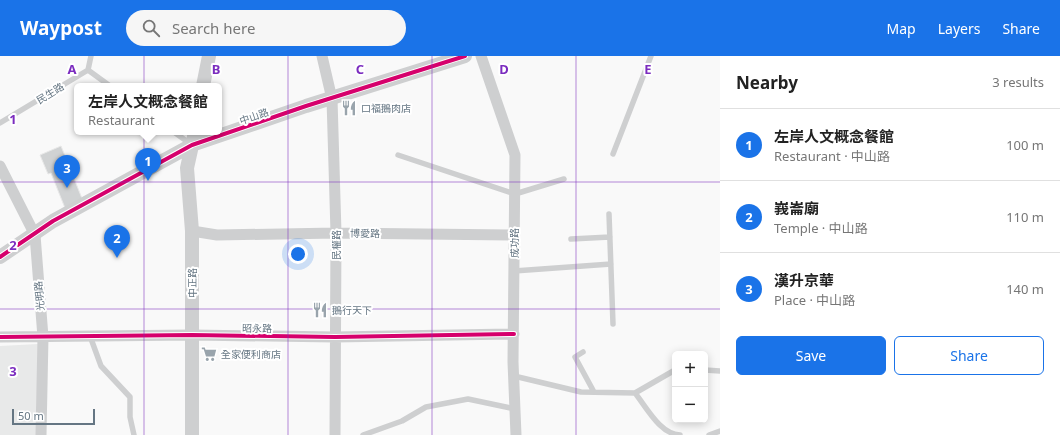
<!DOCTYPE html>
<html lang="en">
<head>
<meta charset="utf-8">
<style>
  :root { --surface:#fff; --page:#f6f6f6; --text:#222; --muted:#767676; --line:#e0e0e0; --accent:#1a73e8 }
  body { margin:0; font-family:"Noto Sans","Noto Sans TC",sans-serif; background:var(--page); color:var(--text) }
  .controls { position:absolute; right:12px; bottom:12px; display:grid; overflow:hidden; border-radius:6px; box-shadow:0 2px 10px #0003 }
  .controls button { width:36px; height:36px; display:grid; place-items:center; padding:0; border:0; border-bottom:1px solid var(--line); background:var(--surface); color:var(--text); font:20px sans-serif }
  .scale { position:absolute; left:12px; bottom:10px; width:83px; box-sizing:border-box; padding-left:4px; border:2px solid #657683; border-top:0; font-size:11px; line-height:14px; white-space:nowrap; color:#657683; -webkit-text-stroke:3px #fff; paint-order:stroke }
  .you { position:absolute; left:298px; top:198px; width:14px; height:14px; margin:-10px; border:3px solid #fff; border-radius:50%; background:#1a73e8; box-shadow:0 0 0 6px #1a73e833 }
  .badge { display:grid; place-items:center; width:26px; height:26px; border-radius:50%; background:var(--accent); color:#fff; font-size:13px; font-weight:700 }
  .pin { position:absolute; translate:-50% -33px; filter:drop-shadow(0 1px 2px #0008) }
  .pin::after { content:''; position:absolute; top:21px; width:14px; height:12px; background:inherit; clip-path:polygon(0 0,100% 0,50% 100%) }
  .popup { position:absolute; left:74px; top:27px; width:148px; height:52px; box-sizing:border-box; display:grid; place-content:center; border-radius:6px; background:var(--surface); filter:drop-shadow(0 1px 3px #0005); font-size:13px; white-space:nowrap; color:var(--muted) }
  .popup b { font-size:15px; color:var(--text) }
  .popup::after { content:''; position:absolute; left:50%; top:100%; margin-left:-8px; border:8px solid transparent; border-top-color:var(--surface) }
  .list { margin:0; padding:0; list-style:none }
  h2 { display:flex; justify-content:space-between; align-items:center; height:52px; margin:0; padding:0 16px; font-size:17px }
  h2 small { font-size:13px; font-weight:400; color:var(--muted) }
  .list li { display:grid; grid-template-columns:26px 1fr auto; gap:12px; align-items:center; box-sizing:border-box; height:72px; padding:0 16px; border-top:1px solid var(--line) }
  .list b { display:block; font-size:15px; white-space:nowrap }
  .list p { margin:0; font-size:13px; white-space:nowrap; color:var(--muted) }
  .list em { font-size:13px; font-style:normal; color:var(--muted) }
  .actions { display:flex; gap:8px; padding:12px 16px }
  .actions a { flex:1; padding:9px 0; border:1px solid var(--accent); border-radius:6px; text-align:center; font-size:14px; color:var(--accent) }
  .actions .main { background:var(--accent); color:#fff }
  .icon { flex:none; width:22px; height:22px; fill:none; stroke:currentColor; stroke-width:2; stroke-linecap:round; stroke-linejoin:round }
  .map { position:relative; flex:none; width:720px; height:379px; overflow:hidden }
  header { display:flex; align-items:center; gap:24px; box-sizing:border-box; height:56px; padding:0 20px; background:var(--accent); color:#fff }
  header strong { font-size:19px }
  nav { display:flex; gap:22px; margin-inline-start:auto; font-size:14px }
  .search { width:280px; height:36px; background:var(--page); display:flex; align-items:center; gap:10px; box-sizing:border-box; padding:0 14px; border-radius:22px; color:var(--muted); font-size:15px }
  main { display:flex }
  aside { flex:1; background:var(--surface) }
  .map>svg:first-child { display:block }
</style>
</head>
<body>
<header>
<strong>Waypost</strong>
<div class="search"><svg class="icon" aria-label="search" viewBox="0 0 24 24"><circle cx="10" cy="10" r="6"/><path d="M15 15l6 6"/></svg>Search here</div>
<nav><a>Map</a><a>Layers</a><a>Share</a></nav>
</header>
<main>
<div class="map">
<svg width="720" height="379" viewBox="0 0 720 379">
  <rect width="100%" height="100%" fill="#f9f9f9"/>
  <!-- built -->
  <path fill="#e8e9e9" d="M38,288L36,379H0V290Z"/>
  <!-- building -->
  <path fill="#d0d2d3" stroke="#e8e8e8" d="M61,90L83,145L65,152L51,117L48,118L40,99Z"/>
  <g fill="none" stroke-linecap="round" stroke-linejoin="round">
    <!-- service -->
    <path stroke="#cecfd0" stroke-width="5.5" d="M88,14L110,30
      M0,67L88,14L91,0
      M174,76L192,89
      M613,98L651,0
      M398,99L515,138L564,123
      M609,158L613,268
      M571,183L610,181
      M514,215L611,208
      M90,280L101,310L130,341V361L134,379
      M583,296L575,301L594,336
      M705,314L720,315
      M514,320L581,336L635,337L675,314
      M635,337C647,352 660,378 680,379
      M363,379L402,365L426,351L468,343L515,353
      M709,379L720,375"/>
    <!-- minor -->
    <path stroke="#cecfd0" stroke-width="11" d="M322,0L332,43L336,177L335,379
      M481,0L515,99L513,306L516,379
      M0,110L35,179L43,281L41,379
      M192,175L217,179L336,177L514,179
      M0,281L192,279L335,281L514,278"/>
    <!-- tertiary -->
    <path stroke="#cecfd0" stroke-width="14" d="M203,30L209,0
      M0,201L53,165L192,89L306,50L465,0
      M192,379V175L187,112L195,76"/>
    <!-- cycleway casing -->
    <g stroke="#fff" stroke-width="6">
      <path id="cycleway" d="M0,201L53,165L192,89L306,50L465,0
        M0,281L192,279L335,281L514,278"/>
    </g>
    <!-- cycleway -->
    <use href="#cycleway" stroke="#d6006c" stroke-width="4"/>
  </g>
  <!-- grid -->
  <path fill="none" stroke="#7b2cbf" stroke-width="1" stroke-opacity="0.55" d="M144,0V379M288,0V379M432,0V379M576,0V379M0,126H720M0,253H720"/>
  <!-- icons -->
  <defs>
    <g id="restaurant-bare" transform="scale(1.2)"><path d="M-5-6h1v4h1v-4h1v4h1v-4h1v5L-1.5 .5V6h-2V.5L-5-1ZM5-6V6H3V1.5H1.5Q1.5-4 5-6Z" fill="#99a4ac" stroke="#fff" stroke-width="2.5" paint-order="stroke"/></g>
    <g id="supermarket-bare" transform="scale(1.2)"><path d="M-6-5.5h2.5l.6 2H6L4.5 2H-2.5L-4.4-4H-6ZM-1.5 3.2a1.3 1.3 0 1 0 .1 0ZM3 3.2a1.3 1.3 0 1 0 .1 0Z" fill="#99a4ac" stroke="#fff" stroke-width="2.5" paint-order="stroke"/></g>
  </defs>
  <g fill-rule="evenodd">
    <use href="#restaurant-bare" x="349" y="52"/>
    <use href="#restaurant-bare" x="320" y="254"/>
    <use href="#supermarket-bare" x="209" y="298"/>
  </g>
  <g text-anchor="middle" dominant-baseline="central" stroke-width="4" stroke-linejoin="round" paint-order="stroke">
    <!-- street labels -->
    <g font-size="10" fill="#657683" stroke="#fff">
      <text transform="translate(50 37) rotate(-31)">民生路</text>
      <text transform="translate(254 60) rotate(-19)">中山路</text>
      <text transform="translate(365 177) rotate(1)">博愛路</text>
      <text transform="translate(514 187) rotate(-90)">成功路</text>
      <text transform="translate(336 189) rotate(-90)">民權路</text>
      <text transform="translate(192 227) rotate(-90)">中正路</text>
      <text transform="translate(39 240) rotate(-95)">光明路</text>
      <text transform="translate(257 272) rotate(1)">昭永路</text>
    </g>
    <!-- poi labels -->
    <g font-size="10" fill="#657683" stroke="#fff" text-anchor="start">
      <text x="361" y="52">口福鵝肉店</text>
      <text x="332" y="254">鵝行天下</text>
      <text x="221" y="298">全家便利商店</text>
    </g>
  </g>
  <g font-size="13" text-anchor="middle" font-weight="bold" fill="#7b2cbf" stroke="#fff" stroke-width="4" stroke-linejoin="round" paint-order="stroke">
    <text x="72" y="18">A</text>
    <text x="216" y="18">B</text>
    <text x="360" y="18">C</text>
    <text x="504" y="18">D</text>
    <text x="648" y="18">E</text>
    <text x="13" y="68">1</text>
    <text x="13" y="194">2</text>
    <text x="13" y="320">3</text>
  </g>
</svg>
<div class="controls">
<button>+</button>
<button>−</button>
</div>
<div class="scale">50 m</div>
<div class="you"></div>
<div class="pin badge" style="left:148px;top:125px">1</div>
<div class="popup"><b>左岸人文概念餐館</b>Restaurant</div>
<div class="pin badge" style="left:117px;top:202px">2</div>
<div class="pin badge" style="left:67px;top:132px">3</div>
</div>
<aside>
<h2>Nearby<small>3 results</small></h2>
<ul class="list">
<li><span class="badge">1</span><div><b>左岸人文概念餐館</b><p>Restaurant · 中山路</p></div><em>100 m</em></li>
<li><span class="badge">2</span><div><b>峩崙廟</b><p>Temple · 中山路</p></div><em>110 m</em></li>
<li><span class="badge">3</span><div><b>漢升京華</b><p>Place · 中山路</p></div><em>140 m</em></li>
</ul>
<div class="actions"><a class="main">Save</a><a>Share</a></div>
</aside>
</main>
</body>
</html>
